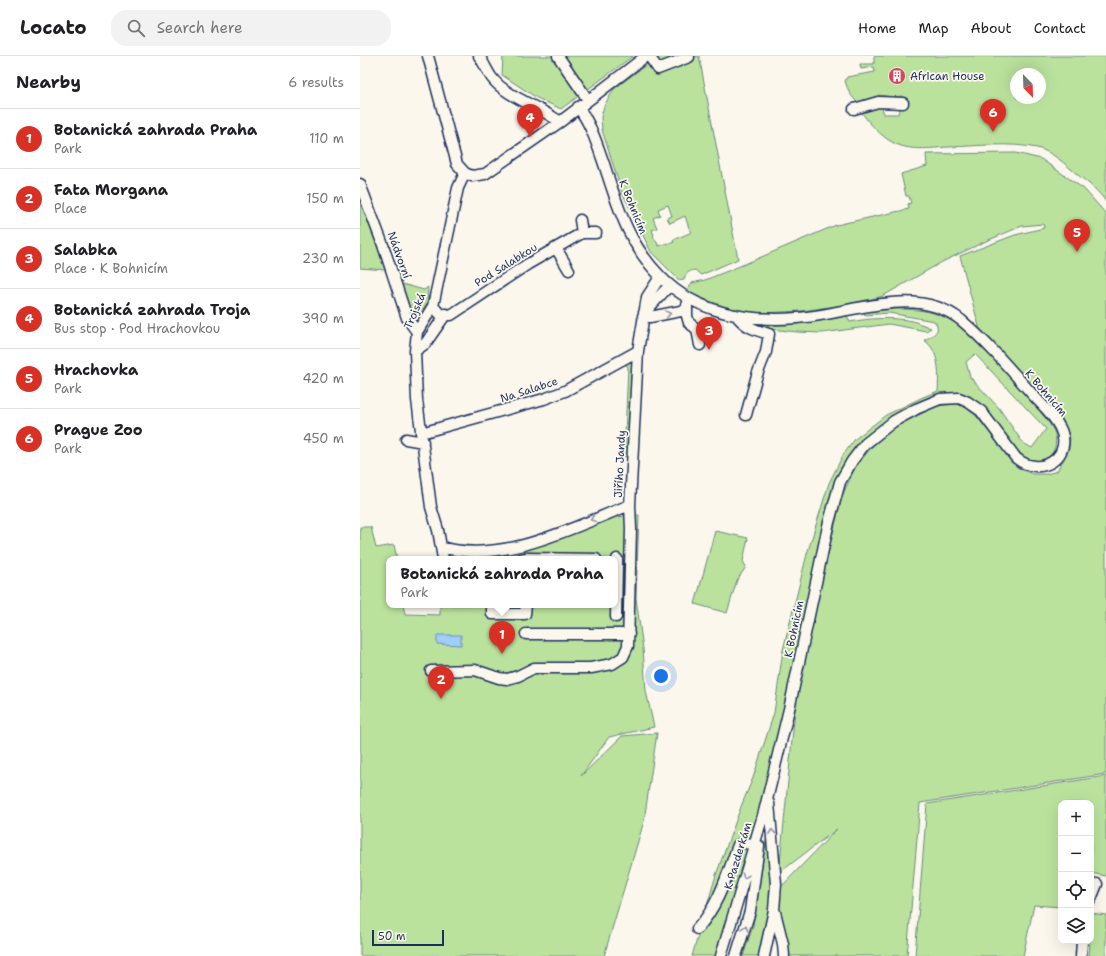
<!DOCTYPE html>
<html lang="en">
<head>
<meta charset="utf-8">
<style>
  :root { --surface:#fff; --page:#f2f2f2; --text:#202124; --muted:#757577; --line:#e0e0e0; --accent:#d93025 }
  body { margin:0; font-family:"Shantell Sans",sans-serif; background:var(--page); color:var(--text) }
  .controls { position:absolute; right:12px; bottom:12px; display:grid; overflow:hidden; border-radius:8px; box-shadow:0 4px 16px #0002 }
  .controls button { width:36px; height:36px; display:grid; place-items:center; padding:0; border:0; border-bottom:1px solid var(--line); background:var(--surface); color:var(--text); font:20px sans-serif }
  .compass { position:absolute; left:650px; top:12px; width:36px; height:36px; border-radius:50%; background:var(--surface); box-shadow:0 4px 16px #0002; rotate:157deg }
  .scale { position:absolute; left:12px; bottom:10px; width:72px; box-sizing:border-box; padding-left:4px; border:2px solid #1b2f5e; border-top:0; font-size:11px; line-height:14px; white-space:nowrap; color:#1b2f5e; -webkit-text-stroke:3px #fbf7ec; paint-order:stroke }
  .you { position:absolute; left:301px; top:620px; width:14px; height:14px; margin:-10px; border:3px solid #fff; border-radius:50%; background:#1a73e8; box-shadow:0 0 0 6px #1a73e833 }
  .badge { display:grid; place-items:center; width:26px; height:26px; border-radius:50%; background:var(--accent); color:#fff; font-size:13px; font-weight:700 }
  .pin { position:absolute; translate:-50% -33px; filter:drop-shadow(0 1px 2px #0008) }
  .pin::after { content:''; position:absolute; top:21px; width:14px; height:12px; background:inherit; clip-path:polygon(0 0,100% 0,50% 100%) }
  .popup { position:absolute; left:26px; top:500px; width:232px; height:52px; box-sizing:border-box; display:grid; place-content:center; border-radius:8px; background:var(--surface); filter:drop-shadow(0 1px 3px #0005); font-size:13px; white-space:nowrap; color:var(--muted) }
  .popup b { font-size:15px; color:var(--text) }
  .popup::after { content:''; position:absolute; left:50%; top:100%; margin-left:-8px; border:8px solid transparent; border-top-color:var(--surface) }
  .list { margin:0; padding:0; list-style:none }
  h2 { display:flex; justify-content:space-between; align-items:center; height:52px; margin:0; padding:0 16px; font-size:17px }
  h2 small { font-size:13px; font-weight:400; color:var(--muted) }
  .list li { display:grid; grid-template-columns:26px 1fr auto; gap:12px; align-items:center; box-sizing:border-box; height:60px; padding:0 16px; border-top:1px solid var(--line) }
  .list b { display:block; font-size:15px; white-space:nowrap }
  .list p { margin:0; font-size:13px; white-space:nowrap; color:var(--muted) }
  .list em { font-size:13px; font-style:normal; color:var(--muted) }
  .icon { flex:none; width:22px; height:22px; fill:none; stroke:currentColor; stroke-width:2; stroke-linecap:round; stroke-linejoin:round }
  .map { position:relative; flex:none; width:746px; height:900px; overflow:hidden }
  header { display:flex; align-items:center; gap:24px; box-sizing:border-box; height:56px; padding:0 20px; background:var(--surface); border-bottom:1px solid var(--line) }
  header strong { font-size:19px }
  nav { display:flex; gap:22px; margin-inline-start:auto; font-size:14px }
  .search { width:280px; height:36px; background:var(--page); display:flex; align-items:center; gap:10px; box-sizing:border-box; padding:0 14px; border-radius:16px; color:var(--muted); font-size:15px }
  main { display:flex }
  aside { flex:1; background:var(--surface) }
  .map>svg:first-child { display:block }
</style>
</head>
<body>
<header>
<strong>Locato</strong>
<div class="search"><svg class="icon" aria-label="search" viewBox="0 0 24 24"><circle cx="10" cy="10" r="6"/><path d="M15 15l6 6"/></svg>Search here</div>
<nav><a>Home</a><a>Map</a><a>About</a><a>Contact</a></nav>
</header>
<main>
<aside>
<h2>Nearby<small>6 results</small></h2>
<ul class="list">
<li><span class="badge">1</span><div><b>Botanická zahrada Praha</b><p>Park</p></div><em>110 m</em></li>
<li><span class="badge">2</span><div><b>Fata Morgana</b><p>Place</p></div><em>150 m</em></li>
<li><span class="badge">3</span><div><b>Salabka</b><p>Place · K Bohnicím</p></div><em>230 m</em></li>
<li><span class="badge">4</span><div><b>Botanická zahrada Troja</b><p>Bus stop · Pod Hrachovkou</p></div><em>390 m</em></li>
<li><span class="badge">5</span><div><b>Hrachovka</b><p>Park</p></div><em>420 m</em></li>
<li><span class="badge">6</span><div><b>Prague Zoo</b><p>Park</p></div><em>450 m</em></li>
</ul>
</aside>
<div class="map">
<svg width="746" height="900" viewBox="0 0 746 900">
  <rect width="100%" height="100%" fill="#fbf7ec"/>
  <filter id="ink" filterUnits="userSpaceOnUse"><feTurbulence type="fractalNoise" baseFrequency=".025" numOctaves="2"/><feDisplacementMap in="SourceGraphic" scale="8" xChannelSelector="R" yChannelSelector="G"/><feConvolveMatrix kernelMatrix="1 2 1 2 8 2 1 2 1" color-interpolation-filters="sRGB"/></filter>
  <g filter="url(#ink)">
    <!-- green -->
    <path fill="#bae29d" stroke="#6a887e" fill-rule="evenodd" d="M143,0H273L201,53L177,42L142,19Z
      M298,0H339L378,203L341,219L335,214C329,215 326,217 324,223L319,224L291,196L261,134L242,74L241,61L244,50L254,33ZM308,149L312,160L307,162L310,167L325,160L329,172L332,176L313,184L314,186L309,188L307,187L299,190L293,180L294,179L292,174L297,172L293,162L300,159L298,153Z
      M514,0H746V146C739,135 728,127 718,119C706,109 693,96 677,92C649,86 617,90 589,91C570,92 550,96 532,86C522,81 508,66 502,57L505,52L517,50L522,52L524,58H538L540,51L549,47L542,40L533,41L518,39L516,44L498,47C491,41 488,34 485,25L487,21L515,16L514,11L501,13L500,8H514ZM656,18H680V42H656Z
      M656,97L681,103L724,133L746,158V718L560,747L547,900H427L418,853L419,833L477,773L419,817L439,613L452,564L482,440L495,412L510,393L530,374L576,350L597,348L604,350L617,361L658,412L673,418H687L697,415L709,394L710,382L705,369L635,289L620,274L600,200L655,179L684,172L683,168L662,170L624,186L582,206L523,240L498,247L441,255L401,257L371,253L326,236L332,227L345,224L385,208L476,169L549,153L548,148L551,147L549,140H546L541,118L567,110L566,98Z
      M0,144L26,214L0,212Z
      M42,228L64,234L68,231C67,241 70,256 57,258L49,252L41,230Z
      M536,253C558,253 578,255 596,268C613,279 691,361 695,378C697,387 695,397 687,402C684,404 679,405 676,405C658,404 652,385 641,374C636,369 605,340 600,338C576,328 522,366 505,383C496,392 489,404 481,415L421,672L397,767L362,882L355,900H332L356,819L382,748L393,722L414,657L423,594L447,498L469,427L483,399L495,383L526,359L563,341L578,335C579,317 580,295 564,284C572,280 583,275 574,265L529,257L505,259L504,256ZM615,298L686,373L672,392L663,387L639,352L610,321L606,306Z
      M487,260L490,266C510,262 533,261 553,265C559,267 565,270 571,272L566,275L529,268L462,277L437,276L402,272L396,269H426L453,266Z
      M266,305L271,306L272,310L267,400L264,401L268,311L265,308Z
      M279,459L276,542L283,593L286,635L294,671L249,681L221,720L262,680L297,677L284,765L244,900H0V471H11L16,492L34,489L37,503H29V549H43L45,558L80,559V549H255V503H106L123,502L124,499L182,485L184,489L256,461Z
      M355,475L388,482L383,505L386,511L377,524L367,557L335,548Z
      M746,720V820L731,817V747H701V851L674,849L663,900H555L567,748Z
      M407,778L410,779V849L401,900H383L393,870Z
      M731,857L746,859V900H729L730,885H731Z"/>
    <!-- water -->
    <path fill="#9fcefa" stroke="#6a8ebc" d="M77,579H101V589L77,588Z"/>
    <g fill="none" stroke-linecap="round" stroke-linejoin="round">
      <!-- minor casing -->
      <g stroke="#1b2f5e" stroke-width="13">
        <path id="minor" d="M68,0L97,108L105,117
          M119,0C124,7 127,15 132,22C146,41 181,51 200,66
          M198,0L228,44
          M289,0L298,13L329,1
          M218,51C231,68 237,88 244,108C258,151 268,188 301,221C336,257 389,266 437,262C490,259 554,227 601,264C627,286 650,313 672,338C682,349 694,359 700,372C714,400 681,423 656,402L621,355L608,346L599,342L580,343L556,353L534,365L505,388L492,405L480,426L468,470L430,649L404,756L361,900
          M494,53L518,46L543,47
          M105,117L98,132L73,250L57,276L55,295L57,344L71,451L78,474L81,491C143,509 213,471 270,449
          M105,117L112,120L125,118L200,66L286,0
          M0,128L23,189L47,262L57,276
          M220,164L222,177
          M196,192L209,214
          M330,243L327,249V260L329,267L337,273L340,289
          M73,250L80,258L91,259L168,208L222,177H236
          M284,257L309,230
          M376,259C385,271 395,274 409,278L406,296L397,319L386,359
          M283,260L290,261L326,254
          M55,295L65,288L86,258
          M61,377L184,343L205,335L278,295
          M46,383L63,386
          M81,491L83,503
          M161,503L166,502L236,503
          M132,549V558H165L166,549
          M256,561L257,503
          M166,578H269
          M71,615L115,614L139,622L147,623L158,620L174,612H231L252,608L263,601L268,590L271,473L270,449L278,295L287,241L300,221
          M731,843L737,828
          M415,856L423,888L424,900
          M337,873C359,849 367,819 378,789L383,787L394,788
          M376,900L390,855L399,790
          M404,900L414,854L416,828L409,747
          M721,900L722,885"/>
      </g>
      <!-- minor -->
      <use href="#minor" stroke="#fbf7ec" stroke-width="10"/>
    </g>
    <!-- one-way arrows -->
    <defs><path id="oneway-chevron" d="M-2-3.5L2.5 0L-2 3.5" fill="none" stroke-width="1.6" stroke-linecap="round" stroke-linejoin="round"/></defs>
    <g stroke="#8b93a5">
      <use href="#oneway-chevron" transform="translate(308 258) rotate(-11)"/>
      <use href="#oneway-chevron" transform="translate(233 463) rotate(159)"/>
      <use href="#oneway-chevron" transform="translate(412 776) rotate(-96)"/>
      <use href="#oneway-chevron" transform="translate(385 820) rotate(107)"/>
      <use href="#oneway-chevron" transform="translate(385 872) rotate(-74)"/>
    </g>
  </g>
  <!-- icons -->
  <defs>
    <g id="building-disc" transform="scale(0.9)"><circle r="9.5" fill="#d1495b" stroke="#fbf7ec"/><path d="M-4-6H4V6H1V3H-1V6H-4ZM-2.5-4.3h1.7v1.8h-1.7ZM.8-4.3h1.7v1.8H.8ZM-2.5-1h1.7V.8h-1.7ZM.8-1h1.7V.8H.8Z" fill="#fff"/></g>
  </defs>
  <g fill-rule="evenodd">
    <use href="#building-disc" x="537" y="20"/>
  </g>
  <g text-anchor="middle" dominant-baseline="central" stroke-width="3.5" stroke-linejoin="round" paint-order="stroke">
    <!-- poi labels -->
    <g font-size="11" fill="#1b2f5e" stroke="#fbf7ec" text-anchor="start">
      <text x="550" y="20">African House</text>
    </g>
    <!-- street labels -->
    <g font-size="11" fill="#1b2f5e" stroke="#fbf7ec">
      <text transform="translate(273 151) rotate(68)">K Bohnicím</text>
      <text transform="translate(39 199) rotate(70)">Nádvorní</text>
      <text transform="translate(146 209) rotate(-32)">Pod Salabkou</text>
      <text transform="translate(55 255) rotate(-67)">Trojská</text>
      <text transform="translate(169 334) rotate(-18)">Na Salabce</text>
      <text transform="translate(686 337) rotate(49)">K Bohnicím</text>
      <text transform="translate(260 408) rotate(-87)">Jiřího Jandy</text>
      <text transform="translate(434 573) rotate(-78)">K Bohnicím</text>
      <text transform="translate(378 800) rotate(-73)">K Pazderkám</text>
    </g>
  </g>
</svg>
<div class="controls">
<button>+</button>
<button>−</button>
<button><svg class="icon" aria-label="locate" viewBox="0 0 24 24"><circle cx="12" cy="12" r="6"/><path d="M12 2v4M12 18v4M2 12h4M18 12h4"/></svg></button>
<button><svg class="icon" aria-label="layers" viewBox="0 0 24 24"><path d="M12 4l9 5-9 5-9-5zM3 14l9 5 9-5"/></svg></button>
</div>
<svg class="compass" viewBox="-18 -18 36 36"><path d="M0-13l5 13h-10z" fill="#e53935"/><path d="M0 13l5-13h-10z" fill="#757577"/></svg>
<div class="scale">50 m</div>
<div class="you"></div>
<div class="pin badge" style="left:142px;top:598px">1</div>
<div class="popup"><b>Botanická zahrada Praha</b>Park</div>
<div class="pin badge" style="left:81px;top:643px">2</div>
<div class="pin badge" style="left:349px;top:294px">3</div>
<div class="pin badge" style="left:170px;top:81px">4</div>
<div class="pin badge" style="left:717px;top:196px">5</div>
<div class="pin badge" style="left:633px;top:76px">6</div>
</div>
</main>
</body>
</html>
